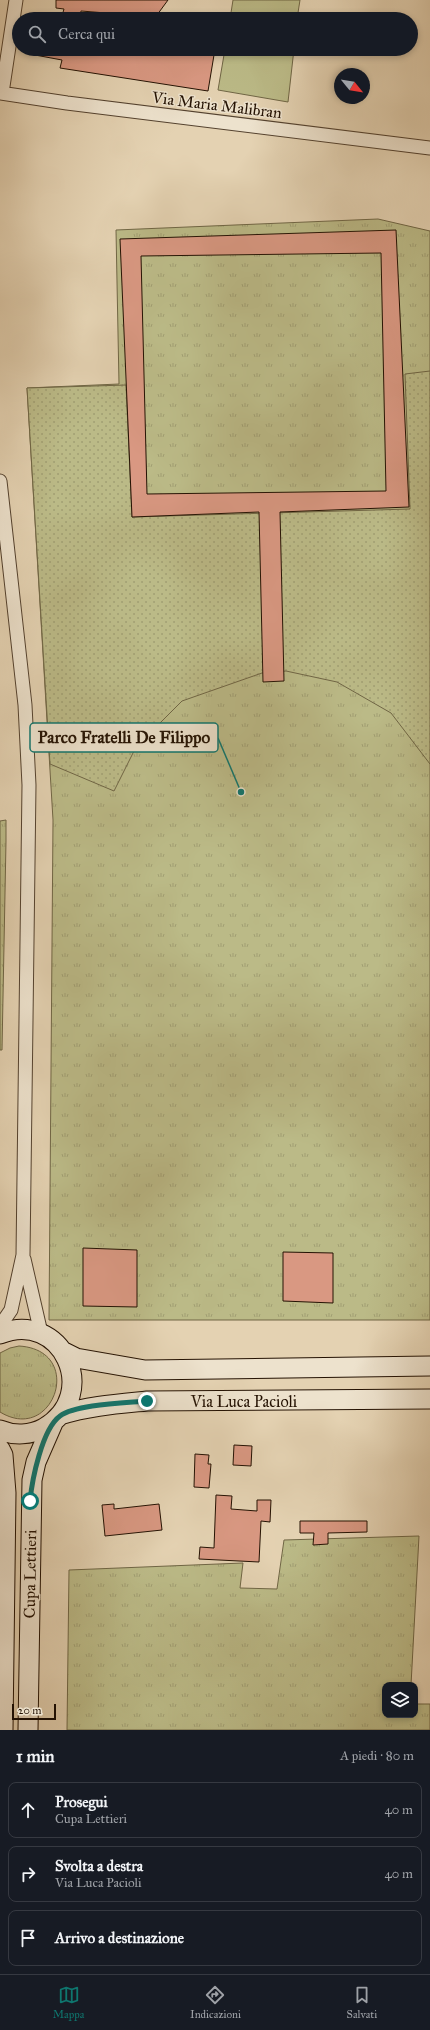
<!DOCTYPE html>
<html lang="it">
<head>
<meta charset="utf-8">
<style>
  :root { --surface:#171b24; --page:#20242c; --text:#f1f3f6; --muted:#9ea1a6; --line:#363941; --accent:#0f766e }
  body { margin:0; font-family:"IM FELL Great Primer",serif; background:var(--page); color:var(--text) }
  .controls { position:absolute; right:12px; bottom:12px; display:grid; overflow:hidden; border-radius:8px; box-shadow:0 2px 6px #0003 }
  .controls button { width:36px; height:36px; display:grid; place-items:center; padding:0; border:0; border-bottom:1px solid var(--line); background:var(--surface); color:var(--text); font:20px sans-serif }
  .compass { position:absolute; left:334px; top:68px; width:36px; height:36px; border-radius:50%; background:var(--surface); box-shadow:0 2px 6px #0003; rotate:120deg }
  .scale { position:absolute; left:12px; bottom:10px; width:44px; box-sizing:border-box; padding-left:4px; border:2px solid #241203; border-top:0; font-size:11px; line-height:14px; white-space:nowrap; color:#241203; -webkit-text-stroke:3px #ede2cd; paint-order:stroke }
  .stop { position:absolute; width:12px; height:12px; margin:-9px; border:3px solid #0f766e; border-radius:50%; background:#fff }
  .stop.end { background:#0f766e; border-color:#fff; box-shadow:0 1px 4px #0008 }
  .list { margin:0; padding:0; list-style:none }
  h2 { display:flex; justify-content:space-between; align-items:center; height:52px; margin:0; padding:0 16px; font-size:17px }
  h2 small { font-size:13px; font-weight:400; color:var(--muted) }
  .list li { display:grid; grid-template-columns:26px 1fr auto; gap:12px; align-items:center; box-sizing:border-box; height:56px; margin:0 8px 8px; padding:0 8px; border:1px solid var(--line); border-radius:8px }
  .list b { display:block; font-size:15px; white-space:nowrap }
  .list p { margin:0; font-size:13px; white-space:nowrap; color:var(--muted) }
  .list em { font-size:13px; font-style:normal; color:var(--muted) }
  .icon { flex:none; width:22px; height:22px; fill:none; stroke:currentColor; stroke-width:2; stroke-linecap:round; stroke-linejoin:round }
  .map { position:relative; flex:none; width:430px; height:1730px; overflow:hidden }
  .search { position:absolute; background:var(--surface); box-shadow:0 2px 6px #0003; left:12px; right:12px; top:12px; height:44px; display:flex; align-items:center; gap:10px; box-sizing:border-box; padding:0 14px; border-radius:22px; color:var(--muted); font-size:15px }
  .sheet { height:244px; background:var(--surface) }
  nav { display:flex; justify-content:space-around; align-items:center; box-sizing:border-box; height:56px; border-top:1px solid var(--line); background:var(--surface); font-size:11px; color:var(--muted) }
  nav a { display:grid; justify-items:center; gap:2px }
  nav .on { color:var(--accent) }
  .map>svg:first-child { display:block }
</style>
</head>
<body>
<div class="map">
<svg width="430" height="1730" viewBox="0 0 430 1730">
  <defs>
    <pattern id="grass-tufts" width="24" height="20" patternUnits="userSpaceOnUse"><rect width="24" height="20" fill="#bbba87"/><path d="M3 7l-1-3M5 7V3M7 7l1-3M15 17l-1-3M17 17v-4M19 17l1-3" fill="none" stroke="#a19f73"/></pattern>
    <pattern id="garden-dots" width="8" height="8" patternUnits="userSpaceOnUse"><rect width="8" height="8" fill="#bbba87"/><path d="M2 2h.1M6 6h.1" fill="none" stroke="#a19f73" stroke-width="1.8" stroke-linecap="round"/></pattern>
  </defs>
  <rect width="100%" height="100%" fill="#e4d2b2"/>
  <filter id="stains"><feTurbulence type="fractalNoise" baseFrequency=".005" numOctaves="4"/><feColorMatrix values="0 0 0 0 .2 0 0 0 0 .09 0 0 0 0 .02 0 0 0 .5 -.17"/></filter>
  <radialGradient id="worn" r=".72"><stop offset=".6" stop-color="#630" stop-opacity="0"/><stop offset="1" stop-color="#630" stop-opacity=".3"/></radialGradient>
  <!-- grass -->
  <path fill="url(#grass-tufts)" stroke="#706645" d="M378,219L430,231V1320H49L53,820L27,388L119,384L116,230Z
    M6,820V841L2,1050H0V821Z
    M19,1346C86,1350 54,1445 0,1412V1353L10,1348Z
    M419,1536L411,1685H385V1715H415V1704H430V1730H67L69,1570L243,1563L240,1588L277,1589L284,1540Z"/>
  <!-- garden -->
  <path fill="url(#garden-dots)" stroke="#706645" d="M430,371V764L391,713L337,682L286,671L262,673L182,701L136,747L114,791L50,764L27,388L126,385L132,517L410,509L405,374Z"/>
  <!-- pitch -->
  <path fill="#bbba87" stroke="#706645" d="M233,0H300L297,19H230Z
    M225,49H294L288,102L218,90Z"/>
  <!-- building -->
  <path fill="#d99882" stroke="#241203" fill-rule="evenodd" d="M56,0H168L157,15L150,19H110L106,13L81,11L80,19H61L64,9L56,8Z
    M36,49H215L208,91L60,68L62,60L35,55Z
    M396,230L409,507L280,512L284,681L263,682L259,512L132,517L120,239ZM381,253L386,491L147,494L141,256Z
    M83,1248L137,1250V1307L83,1306Z
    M283,1252L333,1253V1303L283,1301Z
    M234,1445L252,1446L251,1466L233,1465Z
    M195,1454L209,1455L208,1464H211L209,1488L194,1487Z
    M216,1495L232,1496L231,1509L257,1511V1500H271L270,1522L261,1521L259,1562L199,1559L200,1547L214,1548Z
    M114,1504V1509L159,1504L162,1530L105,1536L102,1505Z
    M300,1521H367V1532L328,1533V1544L313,1545L314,1533H300Z"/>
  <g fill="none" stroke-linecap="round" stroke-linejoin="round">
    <!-- minor casing -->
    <g stroke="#54422f" stroke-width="15">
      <path id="minor" d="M0,93L67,103L430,148
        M2,93L16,0
        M0,481L25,705L29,785L23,1255L11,1310L0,1326
        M24,1259L41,1333"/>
    </g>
    <!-- secondary casing -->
    <g stroke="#241203" stroke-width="21">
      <path id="secondary" d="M0,1334C61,1309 102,1394 44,1428C31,1435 14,1436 0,1430
        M64,1352L76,1358L145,1370L430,1366
        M60,1415C89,1406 117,1404 147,1401L430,1399
        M0,1449L3,1455L6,1493L3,1730
        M28,1730L32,1480L36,1462L53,1423"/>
    </g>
    <!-- minor -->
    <use href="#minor" stroke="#ede2cd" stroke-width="13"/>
    <!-- secondary -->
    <use href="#secondary" stroke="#ede2cd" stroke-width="19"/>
  </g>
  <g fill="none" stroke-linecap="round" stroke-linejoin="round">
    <!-- route -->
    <path stroke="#0f766e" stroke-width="5" d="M30,1501C32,1480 42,1429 60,1416C76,1404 126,1403 147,1401"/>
  </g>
  <g text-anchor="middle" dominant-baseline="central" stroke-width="3" stroke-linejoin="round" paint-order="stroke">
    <!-- street labels -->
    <g font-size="16" fill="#241203" stroke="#ede2cd">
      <text transform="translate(217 105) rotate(7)">Via Maria Malibran</text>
      <text x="244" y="1401">Via Luca Pacioli</text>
      <text transform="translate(30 1574) rotate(-89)">Cupa Lettieri</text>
    </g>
  </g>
  <!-- callouts -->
  <path fill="none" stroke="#0f766e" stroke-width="1.5" d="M241 792L218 738"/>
  <circle fill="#0f766e" stroke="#ede2cd" stroke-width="1.5" cx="241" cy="792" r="4"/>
  <rect fill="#ede2cd" stroke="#0f766e" stroke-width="1.5" x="30" y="723" width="188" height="29" rx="4"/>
  <g font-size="17" text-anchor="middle" font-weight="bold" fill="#241203">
    <text x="124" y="743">Parco Fratelli De Filippo</text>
  </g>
  <rect width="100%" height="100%" filter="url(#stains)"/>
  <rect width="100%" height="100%" fill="url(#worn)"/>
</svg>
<div class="controls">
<button><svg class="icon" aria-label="layers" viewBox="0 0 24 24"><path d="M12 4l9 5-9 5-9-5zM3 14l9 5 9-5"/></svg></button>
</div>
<svg class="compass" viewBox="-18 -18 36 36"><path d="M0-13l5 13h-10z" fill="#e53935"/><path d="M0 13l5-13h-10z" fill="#9ea1a6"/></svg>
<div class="scale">20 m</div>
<div class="stop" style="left:30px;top:1501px"></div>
<div class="stop end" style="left:147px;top:1401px"></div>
<div class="search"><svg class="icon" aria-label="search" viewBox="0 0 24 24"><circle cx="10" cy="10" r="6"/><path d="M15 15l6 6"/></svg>Cerca qui</div>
</div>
<section class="sheet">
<h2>1 min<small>A piedi · 80 m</small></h2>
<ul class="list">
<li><svg class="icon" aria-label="ahead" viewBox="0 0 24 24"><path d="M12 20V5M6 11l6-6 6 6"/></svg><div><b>Prosegui</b><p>Cupa Lettieri</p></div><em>40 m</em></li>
<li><svg class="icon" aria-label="right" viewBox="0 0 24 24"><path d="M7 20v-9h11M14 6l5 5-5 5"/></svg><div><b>Svolta a destra</b><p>Via Luca Pacioli</p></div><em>40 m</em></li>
<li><svg class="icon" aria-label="arrive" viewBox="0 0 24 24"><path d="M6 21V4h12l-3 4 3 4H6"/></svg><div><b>Arrivo a destinazione</b></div></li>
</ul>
</section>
<nav>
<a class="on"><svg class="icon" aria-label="map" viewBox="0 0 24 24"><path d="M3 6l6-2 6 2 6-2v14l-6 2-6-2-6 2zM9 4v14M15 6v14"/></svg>Mappa</a>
<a><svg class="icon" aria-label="directions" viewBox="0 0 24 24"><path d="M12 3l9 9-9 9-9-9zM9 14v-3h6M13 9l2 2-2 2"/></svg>Indicazioni</a>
<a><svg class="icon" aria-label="saved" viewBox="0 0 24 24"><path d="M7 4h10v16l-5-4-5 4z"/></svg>Salvati</a>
</nav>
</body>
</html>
